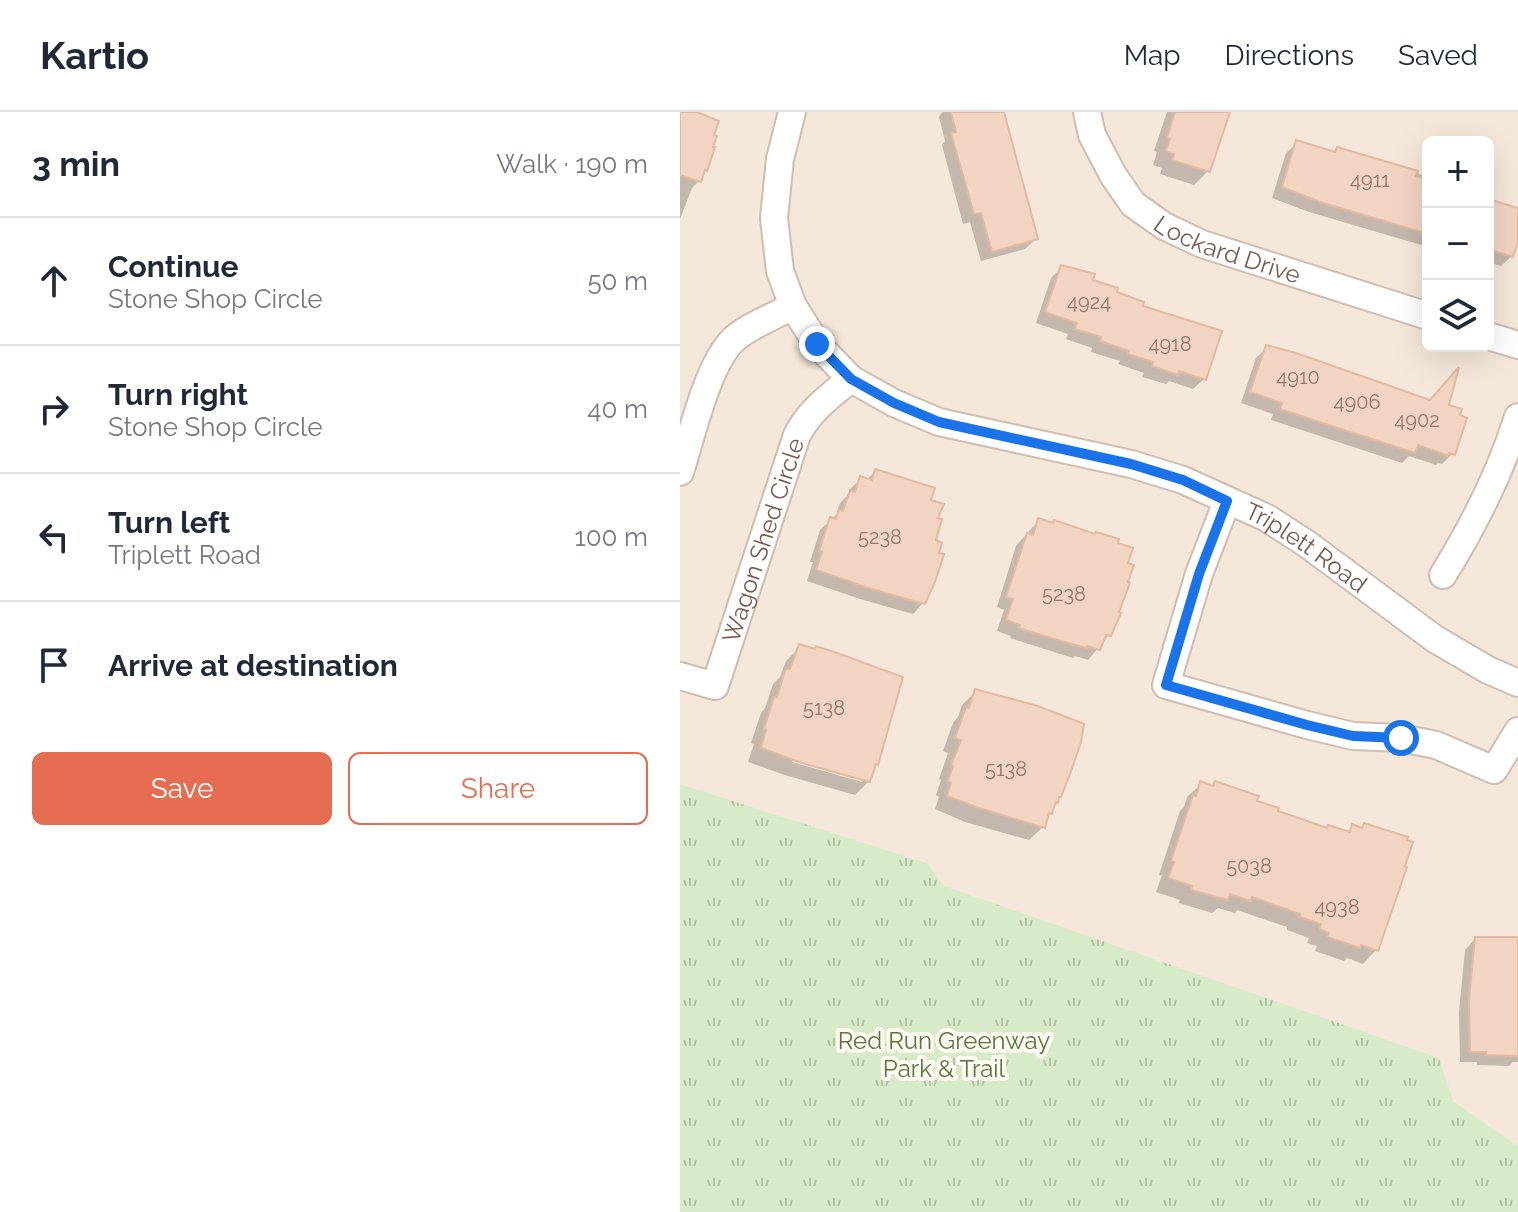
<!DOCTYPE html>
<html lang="en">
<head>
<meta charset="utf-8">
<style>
  :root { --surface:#fff; --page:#f2f2f3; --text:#1f2937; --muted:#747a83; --line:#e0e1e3; --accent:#e66d51 }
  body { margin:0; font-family:Raleway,sans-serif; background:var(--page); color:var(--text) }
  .controls { position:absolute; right:24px; top:24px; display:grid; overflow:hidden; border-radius:12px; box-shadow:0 8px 32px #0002 }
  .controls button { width:72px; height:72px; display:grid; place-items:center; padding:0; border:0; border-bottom:2px solid var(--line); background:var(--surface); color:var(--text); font:40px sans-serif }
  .stop { position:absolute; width:24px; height:24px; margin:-18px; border:6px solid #1a73e8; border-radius:50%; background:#fff }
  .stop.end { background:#1a73e8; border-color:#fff; box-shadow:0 2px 8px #0008 }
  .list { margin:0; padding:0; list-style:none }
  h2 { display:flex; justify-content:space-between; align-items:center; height:104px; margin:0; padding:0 32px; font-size:34px }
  h2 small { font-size:26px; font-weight:400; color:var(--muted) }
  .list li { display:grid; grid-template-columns:52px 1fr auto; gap:24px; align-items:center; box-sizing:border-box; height:128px; padding:0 32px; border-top:2px solid var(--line) }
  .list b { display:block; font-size:30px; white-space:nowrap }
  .list p { margin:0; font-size:26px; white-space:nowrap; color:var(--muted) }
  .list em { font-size:26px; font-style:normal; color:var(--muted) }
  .actions { display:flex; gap:16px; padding:24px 32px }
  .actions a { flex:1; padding:18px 0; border:2px solid var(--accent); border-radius:12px; text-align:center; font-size:28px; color:var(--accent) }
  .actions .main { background:var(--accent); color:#fff }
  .icon { flex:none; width:44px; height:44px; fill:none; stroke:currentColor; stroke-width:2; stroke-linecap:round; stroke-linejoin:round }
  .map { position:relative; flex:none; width:838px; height:1100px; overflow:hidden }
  header { display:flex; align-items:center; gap:48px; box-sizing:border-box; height:112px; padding:0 40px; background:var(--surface); border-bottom:2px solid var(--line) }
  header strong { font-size:38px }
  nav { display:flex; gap:44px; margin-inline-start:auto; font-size:28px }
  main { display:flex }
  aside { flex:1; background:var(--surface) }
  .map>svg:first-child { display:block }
</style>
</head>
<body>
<header>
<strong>Kartio</strong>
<nav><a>Map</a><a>Directions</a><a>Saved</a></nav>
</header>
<main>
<aside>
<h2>3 min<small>Walk · 190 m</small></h2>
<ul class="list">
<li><svg class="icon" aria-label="ahead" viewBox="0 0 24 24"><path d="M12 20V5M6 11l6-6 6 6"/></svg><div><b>Continue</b><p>Stone Shop Circle</p></div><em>50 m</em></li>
<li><svg class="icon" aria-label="right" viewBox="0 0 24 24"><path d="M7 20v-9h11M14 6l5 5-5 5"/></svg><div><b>Turn right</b><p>Stone Shop Circle</p></div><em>40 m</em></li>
<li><svg class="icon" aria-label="left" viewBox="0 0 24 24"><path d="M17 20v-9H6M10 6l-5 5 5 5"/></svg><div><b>Turn left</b><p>Triplett Road</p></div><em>100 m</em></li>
<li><svg class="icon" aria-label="arrive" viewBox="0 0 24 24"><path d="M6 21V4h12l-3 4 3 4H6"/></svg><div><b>Arrive at destination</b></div></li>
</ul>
<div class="actions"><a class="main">Save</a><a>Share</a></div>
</aside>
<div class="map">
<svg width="838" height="1100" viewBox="0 0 838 1100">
  <defs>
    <pattern id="park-tufts" width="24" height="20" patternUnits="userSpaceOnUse" patternTransform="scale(2)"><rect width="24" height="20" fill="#d8ebc9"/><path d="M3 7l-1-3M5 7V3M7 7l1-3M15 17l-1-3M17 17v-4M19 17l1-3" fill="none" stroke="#b4c1a5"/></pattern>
  </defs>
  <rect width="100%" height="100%" fill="#fdf5eb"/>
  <!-- residential -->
  <path fill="#f5e7d9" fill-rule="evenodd" d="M0,0H838V1034L773,989L264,774L247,751L0,672ZM748,30H808V234H748Z"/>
  <!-- park -->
  <path fill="url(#park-tufts)" d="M0,672L247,751L264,774L759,946L773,989L838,1034V1100H0Z"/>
  <!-- shadow -->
  <path fill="#0003" fill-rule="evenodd" d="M0,0H11L25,58L19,69L12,76L0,107Z
    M262,0H322L356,127L345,137L301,149L290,110L283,112L262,33L265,29L259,5Z
    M487,0H547L528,59L514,73L480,62L482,56L473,53L477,40L474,39Z
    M617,31L653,42L657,37L748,65V135L629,100L592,86L606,41Z
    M808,89L838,98V123L832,144L821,154L811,151L808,154Z
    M382,155L461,195L524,267L513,277L489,269L486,272L462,265L464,261L438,252L440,249L411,240L412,236L386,227L388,222L356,211L371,166Z
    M587,236L767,294L773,341L762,352L758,351L756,353L729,344L722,351L591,308L593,302L561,291L576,246Z
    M196,359L248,389L256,407L243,491L233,502L180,487L127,469L133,450H130L140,418L156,403L160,391L168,383L170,377L181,367L186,368Z
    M359,408L429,523L408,548L395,544L393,546L330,526L331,524L317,519L324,498L317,495L336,434Z
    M120,535L220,566L196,652L193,656L189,669L175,683L108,664L68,650L74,632L71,631L81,601L85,596L93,572L100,565L106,549ZM113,646L185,666L182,670L112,650Z
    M296,579L370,701L366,705L363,715L349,728L285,710L255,697L259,685L256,683L261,668L259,667L268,641L263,639L273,611L278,605L282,593Z
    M535,671L595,700L646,718L666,721L673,715L681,717L684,714L696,838L683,852L667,846L664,849L635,839L637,834L627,831L629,826L607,818V815L557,798L555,801L538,796L532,801L499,791L500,788L476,780L482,763H479L500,699L504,695L507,685L521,672L531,675Z
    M795,827H838V950H833L829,954L797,953V950H780L779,900L785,838Z"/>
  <!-- building -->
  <path fill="#f2d4c3" stroke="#e5baa3" stroke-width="2" d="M0,0H17L39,9L34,23L37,24L33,35H35L27,59L25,58L21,70L0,63Z
    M271,0H324L358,127L312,140L301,101L294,102L271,21L276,20Z
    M495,0H550L530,60L492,48L494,42L486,39L490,27L487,26Z
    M616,28L655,40L657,35L738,59L736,64L748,68V122L640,90L602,75Z
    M808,87L838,96V130L833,145L808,137Z
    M381,153L415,162L413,168L438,176L437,180L464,190L463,194L542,219L526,268L499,259L498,263L472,254L473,250L448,242L449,239L420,229L421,225L395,217L397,211L365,200Z
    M586,233L616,241L750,288L779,255L769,293L782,297L780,303L787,306L775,343L769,341L768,344L738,333L735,341L600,297L602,291L570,280Z
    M195,357L255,376L251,388L264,392L258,406L262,407L256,428L262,431L259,441L264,442L255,470L245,492L191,477L136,458L142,440L139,439L150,405L156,407L159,397L163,399L170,378L175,380L180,364L192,368Z
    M358,406L373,411L374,408L415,422L416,420L439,427L438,431L453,436L448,451L454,453L448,470L450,471L439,500L441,501L431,524L426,523L420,538L407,534L406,536L364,524L339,516L340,513L326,508L333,487L326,485L347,421L353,423Z
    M119,532L135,537L136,534L160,542L223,565L198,653L196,652L190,670L122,651L81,636L86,618L84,617L94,585H97L106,556L110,557Z
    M295,577L358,594L404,612L401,630L390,662L381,685H379L378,691L376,690L372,702L369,701L365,716L299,696L267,684L271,671L268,669L273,654L271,653L281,628L275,626L286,595L289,596Z
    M520,669L533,674L535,669L579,684L577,689L599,696L598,699L647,716L648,713L670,720L672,712L682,716L684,711L728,725L727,728L733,730L725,754L727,755L698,839L681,833L680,836L647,825L649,821L639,817L641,812L619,805L620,802L572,785L570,789L550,782L548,788L511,778L512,774L488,766L494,750L491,749L513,683L516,684Z
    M795,825H838V944L806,943V940H790L789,888Z"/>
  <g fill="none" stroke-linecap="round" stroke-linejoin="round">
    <!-- minor casing -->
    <g stroke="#d0bdb0" stroke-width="30">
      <g id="minor">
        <path id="s1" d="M112,0L100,47L94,106L100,159L113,194L137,232L171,267L214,291L259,310L451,352L503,368L587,406L627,432L755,527L808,558L838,571"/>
        <path id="s2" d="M407,0L412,23L433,63L453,92L484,114L522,132L748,204"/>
        <path d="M808,224L838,233"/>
        <path d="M0,360C12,323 27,254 53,228C66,215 97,203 113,194"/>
        <path d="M547,389L519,462L486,573L627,613L673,624L721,626L756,633L814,658L838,619"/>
        <path d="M763,463C794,413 820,362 838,305"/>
        <path id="s3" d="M0,564L35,574L117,323C130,298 150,284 171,267"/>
      </g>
    </g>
    <!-- minor -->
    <use href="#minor" stroke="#fff" stroke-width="26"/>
  </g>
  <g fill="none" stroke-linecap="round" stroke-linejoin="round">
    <!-- route -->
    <path stroke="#1a73e8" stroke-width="10" d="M137,232L171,267L214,291L259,310L451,352L503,368L547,389L519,462L486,573L627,613L673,624L721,626"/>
  </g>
  <g text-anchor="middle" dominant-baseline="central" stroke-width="8" stroke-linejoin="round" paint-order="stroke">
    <!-- number labels -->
    <g font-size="20" fill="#97796a">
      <text x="690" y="68">4911</text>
      <text x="409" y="190">4924</text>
      <text x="490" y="232">4918</text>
      <text x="618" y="265">4910</text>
      <text x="677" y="290">4906</text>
      <text x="737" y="308">4902</text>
      <text x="200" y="425">5238</text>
      <text x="384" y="482">5238</text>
      <text x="144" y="596">5138</text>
      <text x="326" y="657">5138</text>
      <text x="569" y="754">5038</text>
      <text x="657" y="795">4938</text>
    </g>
    <!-- street labels -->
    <g font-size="24" fill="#795b4d" stroke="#fff9f2">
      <text stroke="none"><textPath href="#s2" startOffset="210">Lockard Drive</textPath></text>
      <text stroke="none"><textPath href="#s3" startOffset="190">Wagon Shed Circle</textPath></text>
      <text stroke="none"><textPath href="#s1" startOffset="782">Triplett Road</textPath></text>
    </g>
    <!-- park labels -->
    <g font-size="24" fill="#537941" stroke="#fff9f2">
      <text x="264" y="928">Red Run Greenway<tspan x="264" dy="28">Park &amp; Trail</tspan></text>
    </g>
  </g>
</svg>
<div class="controls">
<button>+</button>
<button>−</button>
<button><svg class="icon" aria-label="layers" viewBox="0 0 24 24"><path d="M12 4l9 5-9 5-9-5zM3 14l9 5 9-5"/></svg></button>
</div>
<div class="stop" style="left:721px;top:626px"></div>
<div class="stop end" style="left:137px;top:232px"></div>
</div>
</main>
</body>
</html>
